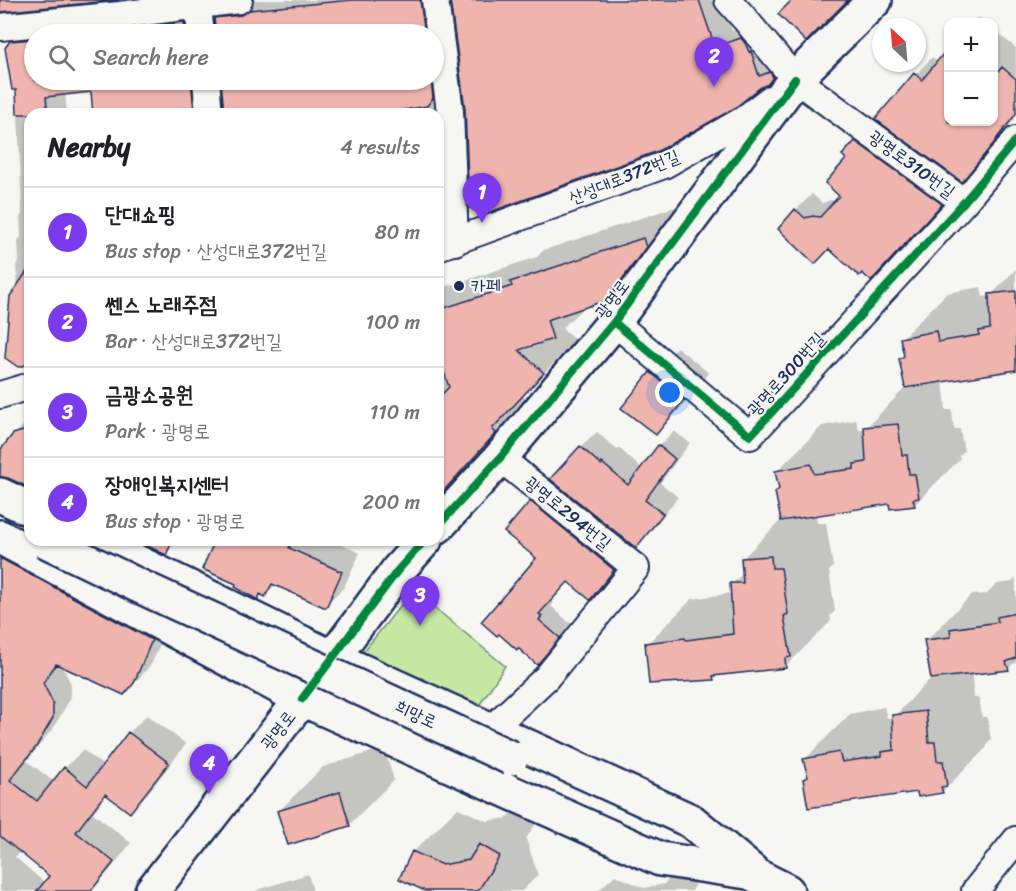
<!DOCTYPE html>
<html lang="en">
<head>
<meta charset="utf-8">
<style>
  :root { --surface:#fff; --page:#f6f6f6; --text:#202124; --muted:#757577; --line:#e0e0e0; --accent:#7c3aed }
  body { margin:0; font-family:Sriracha,"Poor Story",sans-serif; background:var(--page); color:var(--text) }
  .controls { position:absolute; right:18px; top:18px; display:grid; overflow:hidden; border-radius:12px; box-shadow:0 2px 4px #0004 }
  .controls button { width:54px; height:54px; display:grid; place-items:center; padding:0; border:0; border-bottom:2px solid var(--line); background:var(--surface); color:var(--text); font:30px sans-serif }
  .compass { position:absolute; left:872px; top:18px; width:54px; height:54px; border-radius:50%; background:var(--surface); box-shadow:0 2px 4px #0004; rotate:334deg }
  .you { position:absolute; left:670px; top:393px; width:21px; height:21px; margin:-15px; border:4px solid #fff; border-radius:50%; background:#1a73e8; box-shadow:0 0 0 9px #1a73e833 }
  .badge { display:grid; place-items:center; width:39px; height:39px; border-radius:50%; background:var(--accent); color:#fff; font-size:20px; font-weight:700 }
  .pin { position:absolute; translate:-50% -50px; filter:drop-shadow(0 2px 3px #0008) }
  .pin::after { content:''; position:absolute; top:32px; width:21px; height:18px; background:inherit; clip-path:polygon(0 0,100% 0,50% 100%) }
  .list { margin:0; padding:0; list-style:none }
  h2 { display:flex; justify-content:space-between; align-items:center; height:78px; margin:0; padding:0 24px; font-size:26px }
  h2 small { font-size:20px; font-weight:400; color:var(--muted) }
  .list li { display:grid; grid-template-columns:39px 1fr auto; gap:18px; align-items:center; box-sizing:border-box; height:90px; padding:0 24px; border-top:2px solid var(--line) }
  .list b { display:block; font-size:22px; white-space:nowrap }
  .list p { margin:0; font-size:20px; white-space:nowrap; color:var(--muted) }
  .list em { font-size:20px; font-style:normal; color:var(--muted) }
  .icon { flex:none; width:33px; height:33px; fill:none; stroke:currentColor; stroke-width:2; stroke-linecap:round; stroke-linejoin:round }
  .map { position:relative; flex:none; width:1016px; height:891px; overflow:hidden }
  .search { position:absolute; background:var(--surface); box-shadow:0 2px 4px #0004; left:24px; top:24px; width:420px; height:66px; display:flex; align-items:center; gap:15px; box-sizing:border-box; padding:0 21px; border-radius:33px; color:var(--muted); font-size:22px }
  .panel { position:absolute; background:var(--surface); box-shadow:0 2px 4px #0004; left:24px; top:108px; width:420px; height:438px; border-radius:18px }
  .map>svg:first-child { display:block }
</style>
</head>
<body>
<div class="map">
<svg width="1016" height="891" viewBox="0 0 1016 891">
  <rect width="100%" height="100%" fill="#f6f6f2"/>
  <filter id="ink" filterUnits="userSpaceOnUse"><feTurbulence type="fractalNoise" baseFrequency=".0167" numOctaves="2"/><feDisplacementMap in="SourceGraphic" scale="12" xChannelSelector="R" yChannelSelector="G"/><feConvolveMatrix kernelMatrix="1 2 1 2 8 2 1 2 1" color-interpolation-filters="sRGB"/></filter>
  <g filter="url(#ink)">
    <!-- green -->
    <path fill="#c5e9a3" stroke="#708c80" stroke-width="1.5" d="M413,590L505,666L473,715L355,662Z"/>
    <!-- shadow -->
    <path fill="#0003" fill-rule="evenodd" d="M245,0H439L455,212L438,229V114H72L94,112L92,90L65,93L67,114H30V362L18,288L16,265L19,262L18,240L21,237L20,217L22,214L17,88L11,42L29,24L201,6L213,31L217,32L216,19L233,2ZM34,34H434V80H223L225,112L220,111L209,80H34Z
      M451,0H722L732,31L758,21L785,65L767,83L466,109Z
      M978,17L985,22H973Z
      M994,30L1016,48V116L1013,121L978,163L961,180L877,119L916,74L932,57L938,62L948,50V122H994Z
      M872,126L956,188L871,279L796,210L812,194L822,203L830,200L837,201L841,196L848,159L856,142Z
      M675,207L677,214L639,266L606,298L585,306L562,328L575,340L523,396L527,400L457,477L438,496V387L447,378L438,349V288L442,286V288L537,257L544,250Z
      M1016,269V374L1015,369L943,380L946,410H952L954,429H960L964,451L959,456L960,459L914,505L890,502L816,514L817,523H826L833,567L829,571L835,611L830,616L831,621L786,666L718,674L713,679L647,644L692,599L732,593V584L744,572L743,558L782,519L781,488L777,471L822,426L856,420L859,430L865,429L906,387L905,355L902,338L947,293L981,287L983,297L990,296Z
      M677,347L709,373L682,407L656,433L623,407L651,373Z
      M30,421V487L14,435L27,422Z
      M674,431L690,443L660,483L678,497L651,531L635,546L581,447L597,432L617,450L619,448L642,469L659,446Z
      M544,489L626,557L603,585L590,598L569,580L551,600L554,603L551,606L571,624L550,650L537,663L539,557L531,502Z
      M138,540H178L165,553Z
      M217,540H332L360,553L344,587L325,606L276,584L265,595L262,593L257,598L238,584Z
      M0,545L170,621L152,663L142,675L124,694L61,664L71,684L70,699L54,727L27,761L54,782L65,768L83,750L104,766L129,733L147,715L186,744L148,793L130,811L107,794L93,813L131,843L109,871L91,890L80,891H0ZM21,851L51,876L45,883L15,857Z
      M1016,578V663L1013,664L1008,669L972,673L974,698H979L982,717H987L991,739L987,744V747L942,792L804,780L809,775L805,759L850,714L884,707L887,718L894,717L932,677L926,641L971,595L987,594L997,584L1012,582Z
      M384,748L394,780L349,825L279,811L323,767Z
      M524,800L543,812L526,839L538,875L522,891H427L413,852L458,808L487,821L507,818Z
      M681,867L699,878L692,891H598L615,875L644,888L664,884Z
      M308,874L313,891H254Z"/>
    <!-- building -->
    <path fill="#f0b4ae" stroke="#1b2f5e" stroke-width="1.5" d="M0,0H119L0,12Z
      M352,0H420L425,34H317L316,33L298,34H216L214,18L241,15L249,10Z
      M450,0H699L715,47L741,38L745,43L749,52L751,51L759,76L770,72L773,77L768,84L761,87L735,108L658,151L482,215L469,207L465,109Z
      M792,0H848L806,42L778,14Z
      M184,22L186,34H76L122,30Z
      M34,39V80H191L194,110L154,114H93L91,92L46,97L48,114H17L16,90H12L5,48L10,41Z
      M948,48V122H993V78L1002,67L1016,79V114L997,138H998L962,182L875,119L914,73L922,80Z
      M221,80H301V83L328,80H431L433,98L427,106L381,114H224Z
      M855,141L942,204L871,281L862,273L859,276L829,249L815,264L778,229L795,209L805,218L813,216L820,217L839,196L825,183L846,159L842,155Z
      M643,238L646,247L607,300L547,320L553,339L519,350L544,373L492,429L496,433L438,497V398L449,387L438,354V310L512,286L510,282Z
      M30,267V364L18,367L5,358L10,296Z
      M1016,291V370L905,388L899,359L904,356L900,338L936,331L938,342L979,335V331L990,329L989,294Z
      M650,372L684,400L656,435L621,408Z
      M898,424L902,455H907L909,474H915L919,498L913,499L915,506L890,509L889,504L781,521L775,492L779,489L775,471L811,464L814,474L854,469V464L866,462L864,427Z
      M30,429V488L8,478L0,477L1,449L13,434Z
      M658,445L675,459L645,500L663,514L636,548L550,479L580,446L601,465L602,463L628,485Z
      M530,501L614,570L590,600L568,582L539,614L542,616L539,620L560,638L537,665L518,648L517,650L499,634L497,636L481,622L536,558L504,532Z
      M135,540H173L166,555Z
      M215,540H293L289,548L342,572L326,608L272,584L265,597L260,594L258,600L235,587L236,584L202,569Z
      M771,556L772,568H781L788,614L784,616L791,657L785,658L786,668L713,676L714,680L649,684L645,643L685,638L686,640L733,634L730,583H743L741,558Z
      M0,558L152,640L134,683L124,695L56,664L43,683L53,703V718L36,747L10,780L37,801L64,767L87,786L128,732L169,763L130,813L105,794L76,832L114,862L91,891H37L49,876L0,836Z
      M1016,613V658L1006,662L1009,670L931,679L924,640L951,637L950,629L998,622L997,617Z
      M926,711L929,742H935L937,761H943L947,786L941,787L943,793L918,797L917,792L808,808L803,779L808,777L803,759L839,752L842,762L882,756V752L894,750L892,715Z
      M340,792L350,826L288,845L277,811Z
      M479,844L500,856L478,891H425L399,879L412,851L442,865L469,860Z"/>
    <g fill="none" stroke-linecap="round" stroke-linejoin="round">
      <!-- minor casing -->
      <g stroke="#1b2f5e" stroke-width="30">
        <path id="minor" d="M197,0L201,34
          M435,0L450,111L455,242
          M728,0L744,18L795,79L964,202
          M0,27L120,15L239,0
          M206,80L209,114
          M438,247L664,165L743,120L770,99
          M614,322L750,436L964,202L1016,140
          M0,395L30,386
          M491,729L546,678L636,568L500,458
          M975,891L1016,840"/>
      </g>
      <!-- major casing -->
      <g stroke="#1b2f5e" stroke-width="38">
        <path id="major" d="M0,495L30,509
          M438,526L500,458L614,322L795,79L875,0
          M0,537L302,699L660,859L754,873
          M92,540L333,658L691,821L754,873
          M735,865L787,891
          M152,891L302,699L398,570L425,540"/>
      </g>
      <!-- minor -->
      <use href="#minor" stroke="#f6f6f2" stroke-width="26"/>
      <!-- major -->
      <use href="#major" stroke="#f6f6f2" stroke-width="33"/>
      <!-- major-bridge casing -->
      <g stroke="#1b2f5e" stroke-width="38" stroke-linecap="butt">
        <path id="major-bridge" d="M44,540L137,585L511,758"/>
      </g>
      <!-- major-bridge -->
      <use href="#major-bridge" stroke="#f6f6f2" stroke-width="33"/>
      <!-- cycleway casing -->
      <g stroke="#f6f6f2" stroke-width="11">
        <path id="cycleway" d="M614,322L750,436L964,202L1016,140
          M438,526L500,458L614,322L795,79
          M302,699L398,570L425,540"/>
      </g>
      <!-- cycleway -->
      <use href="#cycleway" stroke="#00873e" stroke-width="8"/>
    </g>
  </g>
  <!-- markers -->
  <circle fill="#1b2f5e" stroke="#f6f6f2" stroke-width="2" cx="459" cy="286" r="6"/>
  <g text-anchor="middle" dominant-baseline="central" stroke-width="4.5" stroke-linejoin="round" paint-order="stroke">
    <!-- street labels -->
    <g font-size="18" fill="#1b2f5e" stroke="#f6f6f2">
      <text transform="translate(912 164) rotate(36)">광명로310번길</text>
      <text transform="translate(624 177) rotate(-22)">산성대로372번길</text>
      <text transform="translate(612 299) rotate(-53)">광명로</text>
      <text transform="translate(786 374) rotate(-48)">광명로300번길</text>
      <text transform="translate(568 513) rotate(39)">광명로294번길</text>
      <text transform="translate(416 714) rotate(25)">희망로</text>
      <text transform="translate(278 730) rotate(-52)">광명로</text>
    </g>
    <!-- poi labels -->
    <g font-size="18" fill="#1b2f5e" stroke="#f6f6f2" text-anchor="start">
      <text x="471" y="286">카페</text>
    </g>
  </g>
</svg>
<div class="controls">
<button>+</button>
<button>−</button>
</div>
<svg class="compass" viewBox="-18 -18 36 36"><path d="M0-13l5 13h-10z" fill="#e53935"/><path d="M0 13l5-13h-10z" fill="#757577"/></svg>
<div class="you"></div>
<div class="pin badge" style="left:482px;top:223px">1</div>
<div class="pin badge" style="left:714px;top:87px">2</div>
<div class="pin badge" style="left:420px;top:626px">3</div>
<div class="pin badge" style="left:209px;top:794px">4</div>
<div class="search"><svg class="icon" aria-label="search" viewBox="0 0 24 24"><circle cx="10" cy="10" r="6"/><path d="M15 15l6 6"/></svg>Search here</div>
<section class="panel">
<h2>Nearby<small>4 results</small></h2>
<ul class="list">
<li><span class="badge">1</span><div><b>단대쇼핑</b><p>Bus stop · 산성대로372번길</p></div><em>80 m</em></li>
<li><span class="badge">2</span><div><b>쎈스 노래주점</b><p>Bar · 산성대로372번길</p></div><em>100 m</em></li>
<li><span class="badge">3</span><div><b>금광소공원</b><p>Park · 광명로</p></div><em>110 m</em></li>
<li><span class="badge">4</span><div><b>장애인복지센터</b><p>Bus stop · 광명로</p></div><em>200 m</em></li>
</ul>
</section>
</div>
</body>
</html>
